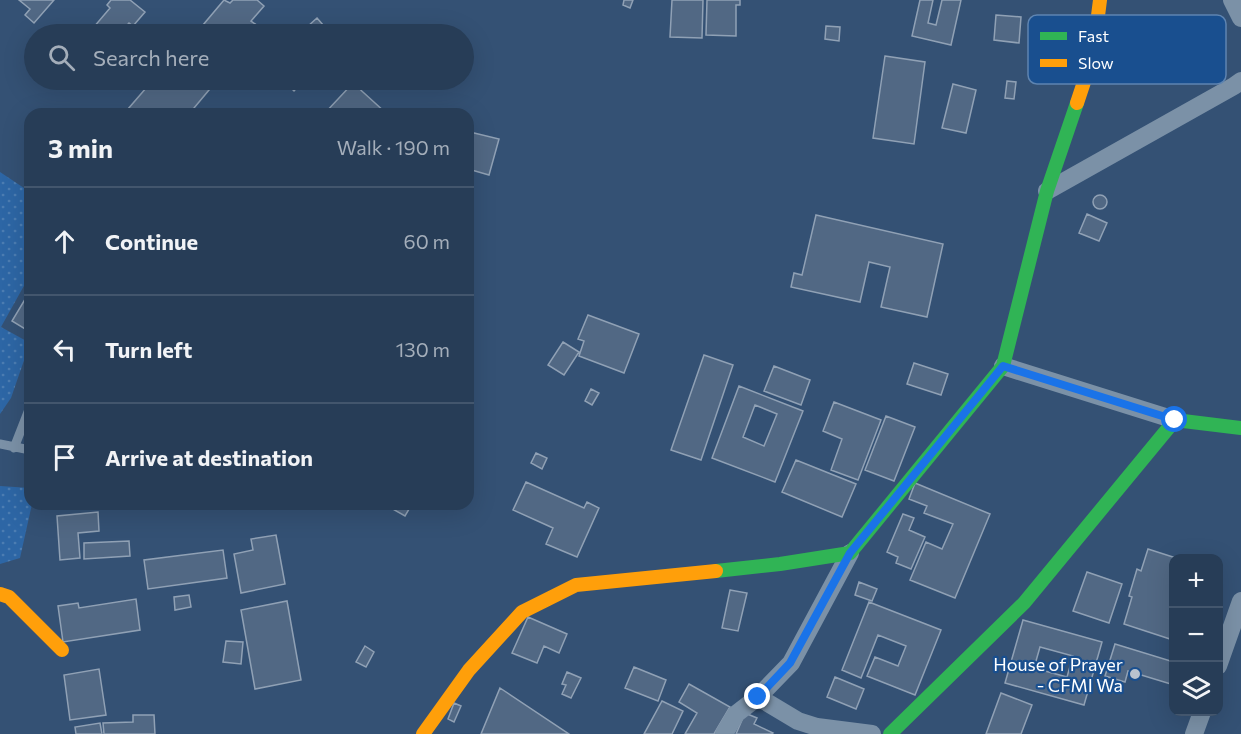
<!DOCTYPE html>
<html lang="en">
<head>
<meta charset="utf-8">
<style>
  :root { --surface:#273d57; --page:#2f445d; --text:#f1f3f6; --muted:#a4aeba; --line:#43566d }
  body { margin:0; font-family:Commissioner,sans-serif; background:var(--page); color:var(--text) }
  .controls { position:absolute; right:18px; bottom:18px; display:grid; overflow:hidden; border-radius:12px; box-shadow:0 6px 24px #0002 }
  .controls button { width:54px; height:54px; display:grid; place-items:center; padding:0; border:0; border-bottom:2px solid var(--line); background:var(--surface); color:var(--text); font:30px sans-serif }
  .stop { position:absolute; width:18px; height:18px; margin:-14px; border:4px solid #1a73e8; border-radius:50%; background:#fff }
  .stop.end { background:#1a73e8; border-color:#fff; box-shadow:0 2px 6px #0008 }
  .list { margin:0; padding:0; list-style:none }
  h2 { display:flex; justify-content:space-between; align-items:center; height:78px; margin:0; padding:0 24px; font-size:26px }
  h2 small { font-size:20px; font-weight:400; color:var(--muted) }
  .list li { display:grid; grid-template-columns:39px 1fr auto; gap:18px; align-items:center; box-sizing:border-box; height:108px; padding:0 24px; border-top:2px solid var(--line) }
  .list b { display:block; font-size:22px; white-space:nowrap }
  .list em { font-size:20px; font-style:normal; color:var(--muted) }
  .icon { flex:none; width:33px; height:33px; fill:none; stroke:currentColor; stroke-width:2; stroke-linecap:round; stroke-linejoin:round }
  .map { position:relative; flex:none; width:1241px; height:734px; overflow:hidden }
  .search { position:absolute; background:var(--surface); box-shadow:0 6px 24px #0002; left:24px; top:24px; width:450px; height:66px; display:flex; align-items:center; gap:15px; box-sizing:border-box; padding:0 21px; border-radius:33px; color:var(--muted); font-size:22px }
  .panel { position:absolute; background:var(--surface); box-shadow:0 6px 24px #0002; left:24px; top:108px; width:450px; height:402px; border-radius:18px }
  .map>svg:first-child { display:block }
</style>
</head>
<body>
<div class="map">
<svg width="1241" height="734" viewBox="0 0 1241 734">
  <defs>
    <pattern id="grass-dots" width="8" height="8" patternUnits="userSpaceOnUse" patternTransform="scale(1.5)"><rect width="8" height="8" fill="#2d66a5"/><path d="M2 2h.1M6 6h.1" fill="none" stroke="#4c7db2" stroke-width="1.8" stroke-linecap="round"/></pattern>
  </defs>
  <rect width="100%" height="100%" fill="#345174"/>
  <!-- grass -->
  <path fill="url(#grass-dots)" d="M0,172L30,192V275L1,327L30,343L11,398L0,414Z
    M0,486L30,488V504H32L20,558L0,564Z"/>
  <!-- building -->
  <path fill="#516884" stroke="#90a1b5" stroke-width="1.5" fill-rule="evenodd" d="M19,0H54L34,23L25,15L30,9Z
    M111,0H130L145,12L133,26L129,23L119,34H83L86,32L88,34L110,8L107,5Z
    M224,0L230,3L233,0H257L264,6L251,21L258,26L251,34H215L203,25Z
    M624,0H633L630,8L623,5Z
    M672,0H703L702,38L670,37Z
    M707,0H740V5H736V36L706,35Z
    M920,0H933L928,23L936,25L942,0H961L951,45L912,36Z
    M996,15L1021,17L1019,43L994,40Z
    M317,18L330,33L328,34H314L307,27Z
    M826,26L840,27L839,41L825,39Z
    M885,56L925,62L914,144L873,138Z
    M153,80H209L214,84L189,114H134L128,109Z
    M283,80H301L303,81L294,91Z
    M1007,81L1016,82L1014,99L1005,98Z
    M353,83L386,113L385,114H324Z
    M953,84L976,90L966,133L942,128Z
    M470,132L499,139L489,175L468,169V141Z
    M1093 202a7 7 0 1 1 14 0a7 7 0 1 1-14 0Z
    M1087,214L1107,223L1099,241L1079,233Z
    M816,215L943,244L927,317L881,307L890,267L869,262L860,302L791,287L794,273L802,275Z
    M30,291V332L12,321Z
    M588,315L639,334L624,373L579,356L584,341L578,339Z
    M563,342L579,352L564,375L548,365Z
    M704,355L733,365L701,460L671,450Z
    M914,363L948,374L941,395L907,384Z
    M774,366L810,380L801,405L764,391Z
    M739,386L803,411L775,482L712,458ZM755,405L777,414L764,446L743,437Z
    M591,389L599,393L592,405L585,401Z
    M834,402L881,420L858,480L831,470L842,439L823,431Z
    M886,416L915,427L894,481L865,470Z
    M536,453L547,458L542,469L531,463Z
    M796,460L856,484L842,517L782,492Z
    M526,482L584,508L587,502L599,508L577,557L546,544L553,528L513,510Z
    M915,483L990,514L955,598L910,580L926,542L942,549L953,524L924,513L927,506L909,499Z
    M384,504H412L405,516Z
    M98,512L99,531L78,533L80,558L60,560L57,516Z
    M903,514L914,518L909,530L925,537L911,569L896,563L898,557L887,552Z
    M276,535L285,584L241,593L234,554L253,550L251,539Z
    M129,541L130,556L84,559V543Z
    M1148,549L1176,558H1174V630L1170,639L1124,624L1132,597L1129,596L1137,569L1141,571Z
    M223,550L227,578L148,589L144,560Z
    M1087,572L1122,584L1109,623L1073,611Z
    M859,582L877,589L872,601L855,595Z
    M730,590L747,593L738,631L722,628Z
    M189,595L191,607L175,610L174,597Z
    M136,599L140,630L63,642L58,606L78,603L79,608Z
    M287,601L301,680L255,689L241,610Z
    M869,602L941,630L915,695L867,676L875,657L898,666L906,646L878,635L861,678L842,670Z
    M528,617L567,634L559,653L544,646L537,663L512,653Z
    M1023,620L1102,642L1084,705L1005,683ZM1040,647L1073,656L1067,677L1034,668Z
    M226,641L243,642L241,664L223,662Z
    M1115,644L1174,662V685L1128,671L1125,682L1105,676Z
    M365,646L374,652L366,667L356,662Z
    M634,667L666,680L658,701L625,688Z
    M99,669L106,715L70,720L64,675Z
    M567,672L581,678L571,698L562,694L566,685L562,684Z
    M835,677L864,689L856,709L827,697Z
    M689,684L730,707L714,734H685L697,713L679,702Z
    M500,688L569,734H481Z
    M1001,693L1032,705L1021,734H986Z
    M662,701L683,711L672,734H644Z
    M454,703L461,706L454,722L448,719Z
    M745,713L757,718L754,724L773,733L772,734H736Z
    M133,715H154L155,734H104L103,723L133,722Z
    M100,723L102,734H76L75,727Z"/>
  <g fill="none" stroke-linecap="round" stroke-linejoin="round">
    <!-- lane -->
    <path stroke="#7b91a7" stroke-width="9" d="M0,444L30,450
      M14,448L30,407"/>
    <!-- street -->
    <path stroke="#7b91a7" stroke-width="18" d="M1232,0L1241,18
      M1047,191L1234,86L1241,81
      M1003,366L1175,420
      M1218,666L1241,601
      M758,697L798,721L817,727L872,734
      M724,734L736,714L758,697L791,663L850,553
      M1194,734L1202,712"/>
    <!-- fast -->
    <path stroke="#30b455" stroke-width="14" d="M716,571L780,564L850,553L1003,366L1047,191L1077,103
      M890,734L1024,603L1175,420L1241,428"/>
    <!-- slow -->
    <path stroke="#ff9f0a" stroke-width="14" d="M1077,103L1093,55L1100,0
      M0,594L9,597L62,650
      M423,734L469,670L522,612L576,585L716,571"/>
  </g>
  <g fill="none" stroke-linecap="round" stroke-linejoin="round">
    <!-- route -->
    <path stroke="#1a73e8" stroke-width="8" d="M758,697L790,663L850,553L1003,366L1175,420"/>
  </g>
  <!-- markers -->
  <circle fill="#b8c2ce" stroke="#194f8f" stroke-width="2" cx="1135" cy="674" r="6"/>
  <g text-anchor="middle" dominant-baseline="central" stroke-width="4.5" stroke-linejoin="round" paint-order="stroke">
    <!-- poi labels -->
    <g font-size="18" fill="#fff" stroke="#194f8f" text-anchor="end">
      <text x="1123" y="664">House of Prayer<tspan x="1123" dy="21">- CFMI Wa</tspan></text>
    </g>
  </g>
  <!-- legend -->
  <rect x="1028" y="15" width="198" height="69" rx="9" fill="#194f8f" stroke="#5e84b1" stroke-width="1.5"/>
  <rect x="1040" y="32" width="27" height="8" fill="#30b455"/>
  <rect x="1040" y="59" width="27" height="8" fill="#ff9f0a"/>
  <g font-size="16" fill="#fff">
    <text x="1078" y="42">Fast</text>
    <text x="1078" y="69">Slow</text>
  </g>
</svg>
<div class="controls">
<button>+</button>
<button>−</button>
<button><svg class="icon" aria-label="layers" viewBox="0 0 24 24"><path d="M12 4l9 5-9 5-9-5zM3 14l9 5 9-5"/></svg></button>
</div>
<div class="stop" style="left:1175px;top:420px"></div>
<div class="stop end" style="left:758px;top:697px"></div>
<div class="search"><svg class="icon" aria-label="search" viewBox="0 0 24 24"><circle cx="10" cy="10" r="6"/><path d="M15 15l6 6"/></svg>Search here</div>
<section class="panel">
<h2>3 min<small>Walk · 190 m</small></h2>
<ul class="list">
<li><svg class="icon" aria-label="ahead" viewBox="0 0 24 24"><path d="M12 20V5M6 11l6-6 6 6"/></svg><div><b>Continue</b></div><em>60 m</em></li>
<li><svg class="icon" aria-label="left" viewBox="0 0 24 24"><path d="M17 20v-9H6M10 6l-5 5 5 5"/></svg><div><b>Turn left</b></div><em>130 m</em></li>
<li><svg class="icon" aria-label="arrive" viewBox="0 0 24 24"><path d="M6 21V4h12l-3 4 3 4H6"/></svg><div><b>Arrive at destination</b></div></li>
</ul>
</section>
</div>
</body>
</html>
